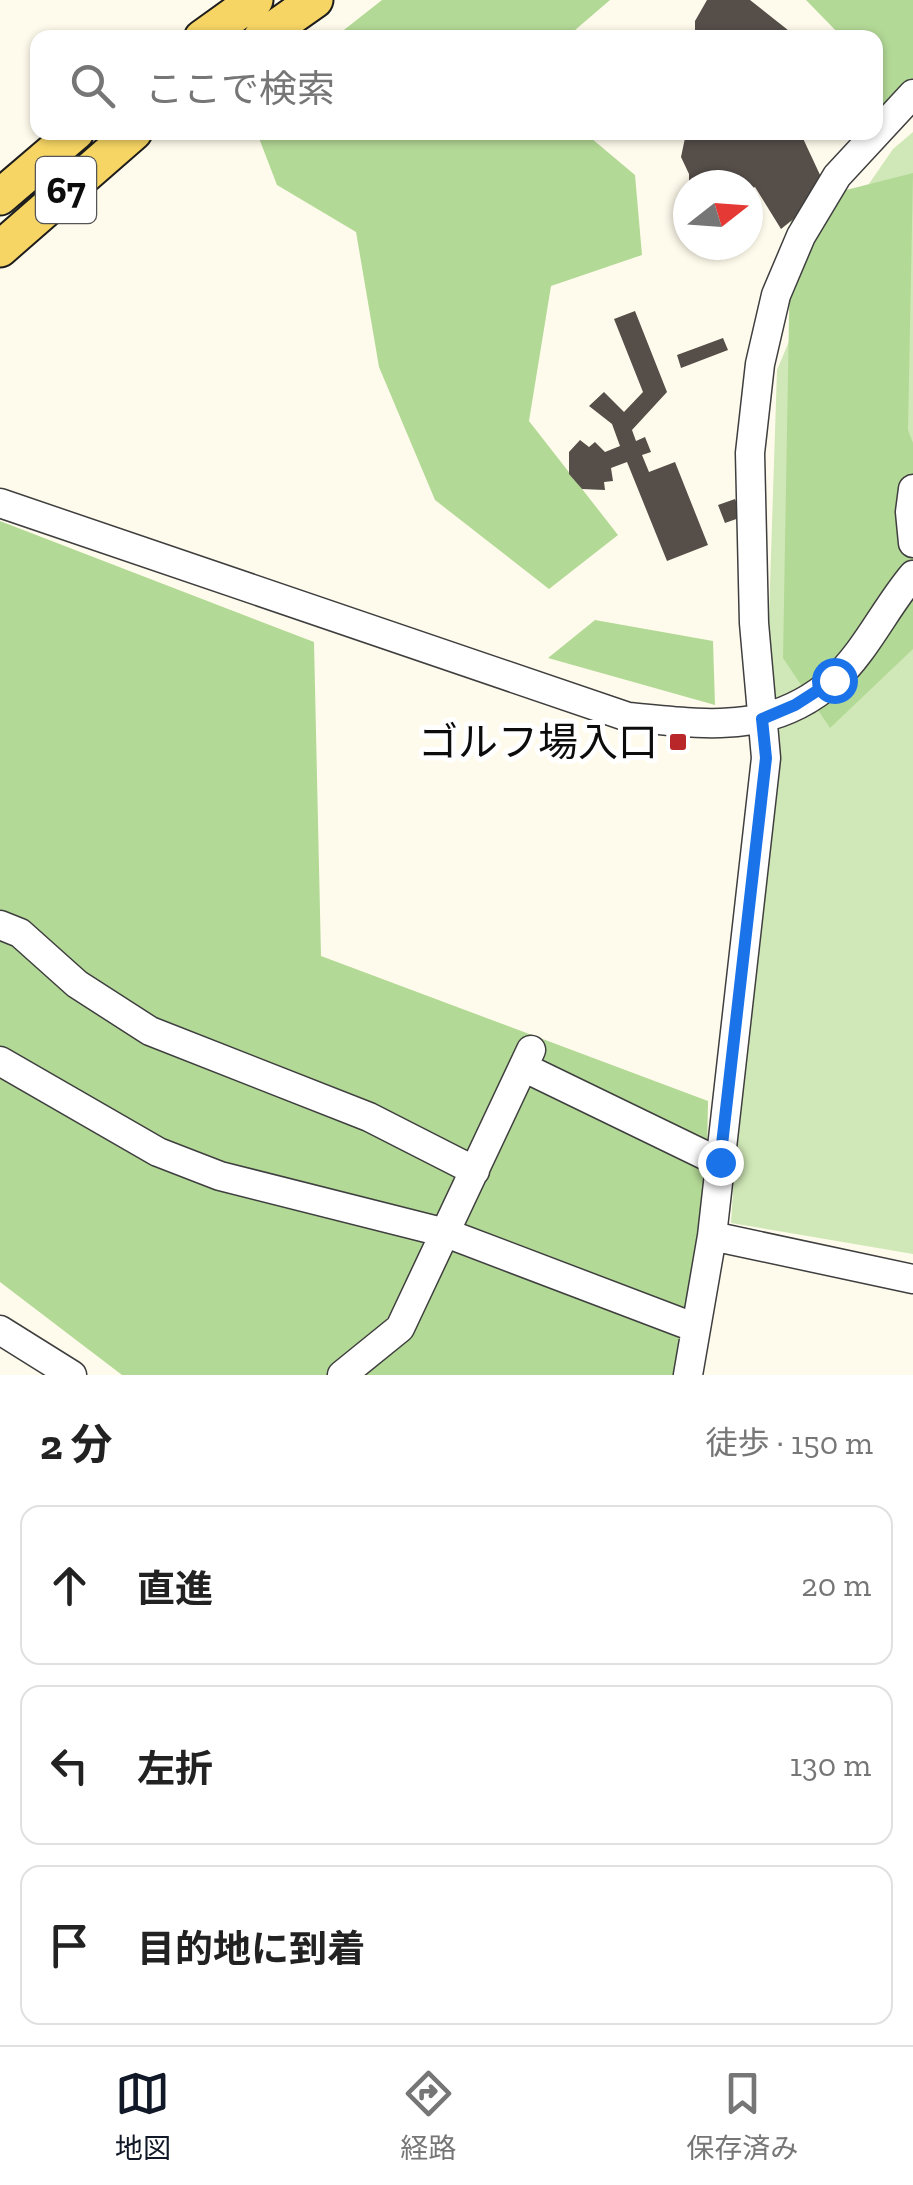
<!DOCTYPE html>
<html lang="ja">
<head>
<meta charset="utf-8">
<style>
  :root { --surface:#fff; --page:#f2f2f2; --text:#222; --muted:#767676; --line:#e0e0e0; --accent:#111827 }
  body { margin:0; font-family:"Zilla Slab","Noto Sans JP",serif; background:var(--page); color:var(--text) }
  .compass { position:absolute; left:673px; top:170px; width:90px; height:90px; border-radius:50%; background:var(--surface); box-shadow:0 2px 8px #0004; rotate:73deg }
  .stop { position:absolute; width:30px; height:30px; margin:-22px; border:8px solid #1a73e8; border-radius:50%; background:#fff }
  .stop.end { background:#1a73e8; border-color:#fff; box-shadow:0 2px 10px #0008 }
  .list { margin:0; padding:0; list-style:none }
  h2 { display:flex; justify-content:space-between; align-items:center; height:130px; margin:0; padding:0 40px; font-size:42px }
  h2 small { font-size:32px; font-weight:400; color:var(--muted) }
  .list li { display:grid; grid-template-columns:65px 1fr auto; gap:30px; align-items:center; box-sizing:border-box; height:160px; margin:0 20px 20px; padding:0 20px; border:2px solid var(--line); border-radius:20px }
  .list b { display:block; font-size:38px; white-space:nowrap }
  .list em { font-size:32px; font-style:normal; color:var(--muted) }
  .icon { flex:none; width:55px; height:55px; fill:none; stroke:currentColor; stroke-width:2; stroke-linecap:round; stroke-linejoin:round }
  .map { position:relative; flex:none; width:913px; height:1375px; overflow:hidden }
  .search { position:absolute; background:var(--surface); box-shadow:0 2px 8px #0004; left:30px; right:30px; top:30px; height:110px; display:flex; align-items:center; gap:25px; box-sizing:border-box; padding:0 35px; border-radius:20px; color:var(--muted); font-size:38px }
  .sheet { height:670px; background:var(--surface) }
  nav { display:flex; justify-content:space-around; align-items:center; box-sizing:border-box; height:140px; border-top:2px solid var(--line); background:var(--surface); font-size:28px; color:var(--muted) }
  nav a { display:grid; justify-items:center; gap:5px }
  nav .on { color:var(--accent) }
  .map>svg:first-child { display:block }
</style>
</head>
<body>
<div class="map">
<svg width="913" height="1375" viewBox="0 0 913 1375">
  <rect width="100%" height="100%" fill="#fffbec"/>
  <!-- green -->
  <path fill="#d0e8b7" d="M913,132V1254L731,1223L769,616L777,370L833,236L893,149Z"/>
  <!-- forest -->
  <path fill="#b3d996" d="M382,0H610L567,37H335Z
    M806,0H913V78L876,118V38L842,37Z
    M257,133H585L635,175L642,255L551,286L529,421L618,535L549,589L435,500L379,367L356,232L277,185Z
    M913,173L908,430L913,443V649L830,728L783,658L791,204Z
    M0,521L314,642L321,956L708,1101L706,1207L692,1375H122L0,1282Z
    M595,620L713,641L715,705L548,658Z"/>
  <!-- building -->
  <path fill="#554e49" d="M707,0H750L798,38H695V21Z
    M683,132H800L821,177L796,217L781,229L755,187L748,190V185H689V174L681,157L685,138Z
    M635,311L667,392L632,430L636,441L645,437L651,452L642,455L649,472L675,462L708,545L667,561L627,462L611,468L613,481L604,482L605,490L582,489L569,474V452L580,440L589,447L595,442L605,452L620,446L612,424L589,406L604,392L624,412L643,392L614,319Z
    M723,338L728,350L681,368L677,355Z
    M735,499L742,517L725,523L718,505Z"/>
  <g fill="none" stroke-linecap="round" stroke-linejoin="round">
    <!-- minor casing -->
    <g stroke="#3f3f3f" stroke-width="31">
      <path id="minor" d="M913,489L910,512L913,543
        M0,503L628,717C704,724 771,736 834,680C866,651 885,608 913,575
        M0,925L20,933L77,984L150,1031L369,1117L475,1171
        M0,1061L158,1152L220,1176L446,1233L696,1328
        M523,1067L719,1162
        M712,1236L913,1279
        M0,1330L72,1375
        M342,1375L400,1328L531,1050
        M688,1375L712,1236L766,758L754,623L750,453L760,364L776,295L801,236L837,176L913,94"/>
    </g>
    <!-- major casing -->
    <g stroke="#1d1d1d" stroke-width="39">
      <path id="major" d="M202,38L255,0
        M261,38L315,0
        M0,197L76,132
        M0,249L134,132"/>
    </g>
    <!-- minor -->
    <use href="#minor" stroke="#fff" stroke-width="28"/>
    <!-- major -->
    <use href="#major" stroke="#f6d564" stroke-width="35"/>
  </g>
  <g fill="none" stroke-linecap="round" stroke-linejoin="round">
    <!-- route -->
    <path stroke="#1a73e8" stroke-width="12" d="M720,1162L766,758L762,719L795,705L834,680"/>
  </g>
  <!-- markers -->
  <rect fill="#ba272b" stroke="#fff" stroke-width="4" x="668" y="732" width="20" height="20" rx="5"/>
  <g text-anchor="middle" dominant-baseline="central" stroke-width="10" stroke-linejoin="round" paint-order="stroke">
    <!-- shield labels -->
    <rect fill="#fff" stroke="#555" stroke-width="2.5" x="36" y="157" width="60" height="66" rx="8"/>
    <g font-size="38" font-weight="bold" fill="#0c0c0c">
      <text x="66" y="190">67</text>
    </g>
    <!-- poi labels -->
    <g font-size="40" fill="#0c0c0c" stroke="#fff" text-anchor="end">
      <text x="658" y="742">ゴルフ場入口</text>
    </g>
  </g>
</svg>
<svg class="compass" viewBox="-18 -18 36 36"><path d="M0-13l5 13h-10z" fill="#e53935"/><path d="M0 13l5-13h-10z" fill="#767676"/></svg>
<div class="stop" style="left:834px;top:680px"></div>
<div class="stop end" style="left:720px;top:1162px"></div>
<div class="search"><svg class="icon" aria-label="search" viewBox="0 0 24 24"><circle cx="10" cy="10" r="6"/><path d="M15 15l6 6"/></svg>ここで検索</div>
</div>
<section class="sheet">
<h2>2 分<small>徒歩 · 150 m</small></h2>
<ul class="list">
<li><svg class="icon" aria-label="ahead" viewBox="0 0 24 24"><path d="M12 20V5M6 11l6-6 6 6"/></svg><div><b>直進</b></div><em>20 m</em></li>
<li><svg class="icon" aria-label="left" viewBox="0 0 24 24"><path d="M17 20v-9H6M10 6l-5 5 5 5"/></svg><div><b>左折</b></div><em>130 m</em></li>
<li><svg class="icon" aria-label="arrive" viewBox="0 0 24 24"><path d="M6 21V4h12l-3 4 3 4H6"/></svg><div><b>目的地に到着</b></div></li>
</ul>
</section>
<nav>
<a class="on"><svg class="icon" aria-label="map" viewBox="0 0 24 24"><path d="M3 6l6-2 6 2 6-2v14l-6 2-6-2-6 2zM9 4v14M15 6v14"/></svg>地図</a>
<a><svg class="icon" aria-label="directions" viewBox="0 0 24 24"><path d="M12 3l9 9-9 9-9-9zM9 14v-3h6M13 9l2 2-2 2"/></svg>経路</a>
<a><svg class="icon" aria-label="saved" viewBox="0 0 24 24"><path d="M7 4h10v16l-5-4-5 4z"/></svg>保存済み</a>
</nav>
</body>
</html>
